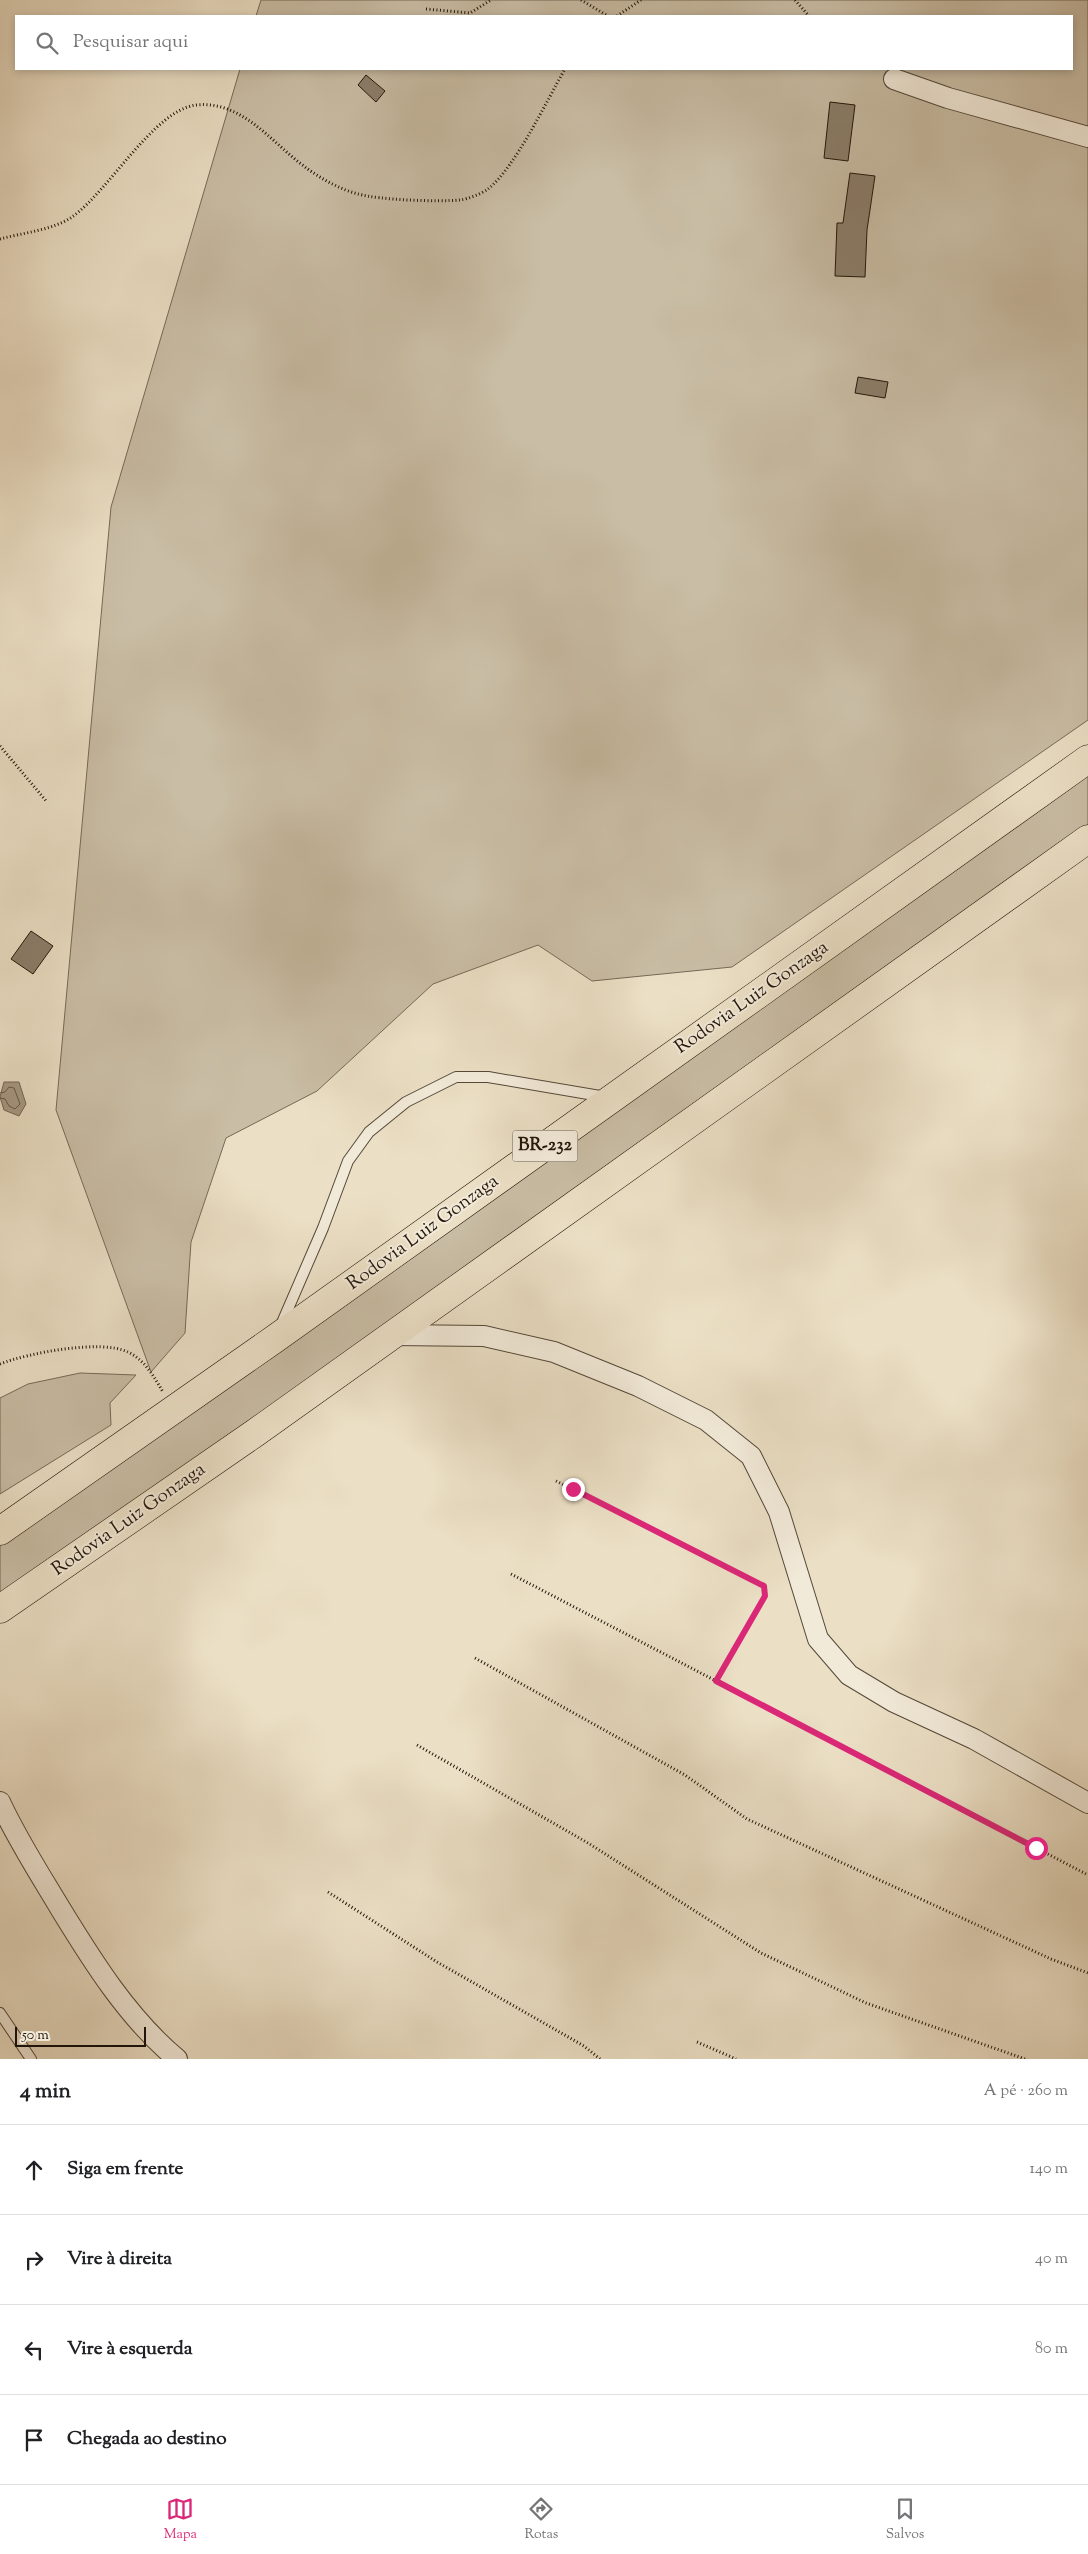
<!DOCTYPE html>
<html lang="pt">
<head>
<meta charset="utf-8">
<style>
  :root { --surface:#fff; --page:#f2f2f2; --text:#202124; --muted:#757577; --line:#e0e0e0; --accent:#db2777 }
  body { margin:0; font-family:"Sorts Mill Goudy",serif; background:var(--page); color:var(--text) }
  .scale { position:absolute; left:15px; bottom:12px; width:131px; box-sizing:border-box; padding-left:5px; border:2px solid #221509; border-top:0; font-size:14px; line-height:18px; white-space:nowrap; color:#221509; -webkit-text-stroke:4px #f2ead9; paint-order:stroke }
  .stop { position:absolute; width:15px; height:15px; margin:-11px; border:4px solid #db2777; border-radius:50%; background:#fff }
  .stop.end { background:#db2777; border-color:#fff; box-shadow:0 1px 5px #0008 }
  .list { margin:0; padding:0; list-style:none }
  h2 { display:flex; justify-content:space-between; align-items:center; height:65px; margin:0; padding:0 20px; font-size:21px }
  h2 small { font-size:16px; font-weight:400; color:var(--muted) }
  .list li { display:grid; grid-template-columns:32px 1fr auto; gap:15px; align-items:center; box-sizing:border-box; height:90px; padding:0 20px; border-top:1px solid var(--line) }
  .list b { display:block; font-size:19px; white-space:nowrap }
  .list em { font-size:16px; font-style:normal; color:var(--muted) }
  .icon { flex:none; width:28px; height:28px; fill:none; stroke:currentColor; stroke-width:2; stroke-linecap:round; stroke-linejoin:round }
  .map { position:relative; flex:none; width:1088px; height:2059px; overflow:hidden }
  .search { position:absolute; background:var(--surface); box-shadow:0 2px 8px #0003; left:15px; right:15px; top:15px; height:55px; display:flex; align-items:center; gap:12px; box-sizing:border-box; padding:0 18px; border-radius:0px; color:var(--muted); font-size:19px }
  .sheet { height:425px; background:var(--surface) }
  nav { display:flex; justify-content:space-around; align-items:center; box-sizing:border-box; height:70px; border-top:1px solid var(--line); background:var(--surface); font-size:14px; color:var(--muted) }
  nav a { display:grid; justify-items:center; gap:2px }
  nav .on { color:var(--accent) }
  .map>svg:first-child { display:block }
</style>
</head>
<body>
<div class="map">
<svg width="1088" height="2059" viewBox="0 0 1088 2059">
  <rect width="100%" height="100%" fill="#ebdfc5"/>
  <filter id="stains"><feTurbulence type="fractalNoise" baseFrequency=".004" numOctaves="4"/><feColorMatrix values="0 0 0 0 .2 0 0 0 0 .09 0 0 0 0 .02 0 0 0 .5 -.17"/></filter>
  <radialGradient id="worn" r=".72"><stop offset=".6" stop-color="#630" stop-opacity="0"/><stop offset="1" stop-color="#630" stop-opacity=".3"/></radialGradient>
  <!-- green -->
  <path fill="#c9bda5" stroke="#766957" d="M261,0H1088V720L732,967L592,981L538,945L433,984L317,1091L226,1138L191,1242L185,1333L151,1372L56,1110L111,507L240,69H1072V16H256Z
    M1088,766V828L536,1233L0,1595V1533Z
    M80,1373L136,1375L110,1403L111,1425L0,1494V1398L28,1384Z"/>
  <!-- water -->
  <path fill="#a79a85" stroke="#726553" d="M4,1082H19L26,1104L19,1116L4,1110L0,1097Z"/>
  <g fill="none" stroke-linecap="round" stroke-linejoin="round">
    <!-- shore -->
    <path stroke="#645847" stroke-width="1" d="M0,1093L5,1092L9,1087L14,1088L20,1104L15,1109L9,1106L5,1099L0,1098"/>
  </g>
  <!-- building -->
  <path fill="#8b7e6b" stroke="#221509" d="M366,75L385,91L376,102L358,85Z
    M830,102L855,105L848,161L824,158Z
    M850,173L875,176L867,230L865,277L835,276L837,223H843Z
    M858,377L888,382L885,398L855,393Z
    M31,931L53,946L33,974L11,959Z"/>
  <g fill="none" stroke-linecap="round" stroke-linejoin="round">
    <!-- lane casing -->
    <g stroke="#544838" stroke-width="12">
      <path id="lane" d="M281,1325L323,1228L348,1161L369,1132L406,1102L456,1077H488L606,1097
        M0,2013L31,2059"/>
    </g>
    <!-- street casing -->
    <g stroke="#544838" stroke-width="22">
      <path id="street" d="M894,79L948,98L1088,137
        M392,1335L484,1336L554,1352L638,1386L706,1420L751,1456L779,1512L818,1639L849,1675L894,1702L974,1739L1088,1803
        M0,1802C17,1839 39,1873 60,1908C93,1962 128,2018 177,2059"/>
    </g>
    <!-- highway casing -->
    <g stroke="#221509" stroke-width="29">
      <path id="highway" d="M0,1531L276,1338L1088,759
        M0,1609L255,1433L1088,839"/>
    </g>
    <!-- path -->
    <path stroke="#221509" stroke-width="3" stroke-dasharray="1 2.5" stroke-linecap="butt" d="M581,0L608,16
      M795,0L809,16
      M426,9L470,13L491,0
      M617,16L641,0
      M0,239C22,233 53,230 72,217C109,191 154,110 196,105C242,100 272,143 305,167C320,178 339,189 358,194C379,200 438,202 460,200C468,199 481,194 488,189C515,168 547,100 565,69
      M0,746L47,802
      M0,1364C28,1353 101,1339 128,1352C145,1360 154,1377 163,1392
      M556,1481L764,1586L765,1596L716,1681
      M511,1574L1088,1875
      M475,1658L685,1775L747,1819L1051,1959L1088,1973
      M417,1745L588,1843L761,1953L866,2003L1025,2059
      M328,1892L437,1962L584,2046L600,2059
      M697,2042L736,2059"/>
    <!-- lane -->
    <use href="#lane" stroke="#f2ead9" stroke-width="10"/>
    <!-- street -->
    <use href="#street" stroke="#f2ead9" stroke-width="20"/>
    <!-- highway -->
    <use href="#highway" stroke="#ebdfc5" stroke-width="28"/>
  </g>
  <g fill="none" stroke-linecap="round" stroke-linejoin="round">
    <!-- route -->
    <path stroke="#db2777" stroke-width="6" d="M573,1489L764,1586L765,1596L716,1681L1036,1848"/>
  </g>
  <g text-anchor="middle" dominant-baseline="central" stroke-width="4" stroke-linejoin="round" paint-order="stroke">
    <!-- shield labels -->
    <rect fill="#f2ead9" stroke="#605547" stroke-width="1" x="512.5" y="1130.5" width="65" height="31" rx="4"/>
    <g font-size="18" font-weight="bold" fill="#221509">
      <text x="545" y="1146">BR-232</text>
    </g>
    <!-- street labels -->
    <g font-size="19" fill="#221509" stroke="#f2ead9">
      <text transform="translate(752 998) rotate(-35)">Rodovia Luiz Gonzaga</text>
      <text transform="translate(423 1233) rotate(-36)">Rodovia Luiz Gonzaga</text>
      <text transform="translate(129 1520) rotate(-35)">Rodovia Luiz Gonzaga</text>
    </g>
  </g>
  <rect width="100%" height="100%" filter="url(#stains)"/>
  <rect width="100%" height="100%" fill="url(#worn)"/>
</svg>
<div class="scale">50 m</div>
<div class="stop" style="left:1036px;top:1848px"></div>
<div class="stop end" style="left:573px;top:1489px"></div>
<div class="search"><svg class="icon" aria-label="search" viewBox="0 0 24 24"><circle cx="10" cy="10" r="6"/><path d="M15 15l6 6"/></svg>Pesquisar aqui</div>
</div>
<section class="sheet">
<h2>4 min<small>A pé · 260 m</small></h2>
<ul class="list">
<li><svg class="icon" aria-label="ahead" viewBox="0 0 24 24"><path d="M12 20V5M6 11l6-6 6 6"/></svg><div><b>Siga em frente</b></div><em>140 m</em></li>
<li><svg class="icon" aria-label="right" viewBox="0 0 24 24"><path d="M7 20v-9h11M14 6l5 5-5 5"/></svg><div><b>Vire à direita</b></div><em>40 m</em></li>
<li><svg class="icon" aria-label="left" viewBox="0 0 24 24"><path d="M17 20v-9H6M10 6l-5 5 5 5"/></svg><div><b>Vire à esquerda</b></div><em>80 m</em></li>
<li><svg class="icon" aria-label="arrive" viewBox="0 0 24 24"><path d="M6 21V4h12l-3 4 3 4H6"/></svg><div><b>Chegada ao destino</b></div></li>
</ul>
</section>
<nav>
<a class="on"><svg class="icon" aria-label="map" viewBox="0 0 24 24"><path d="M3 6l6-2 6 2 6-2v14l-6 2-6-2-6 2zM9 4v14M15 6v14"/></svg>Mapa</a>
<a><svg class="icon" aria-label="directions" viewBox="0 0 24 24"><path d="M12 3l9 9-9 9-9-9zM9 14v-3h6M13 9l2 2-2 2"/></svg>Rotas</a>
<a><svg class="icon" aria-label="saved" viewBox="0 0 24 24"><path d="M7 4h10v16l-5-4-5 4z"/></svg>Salvos</a>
</nav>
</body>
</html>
